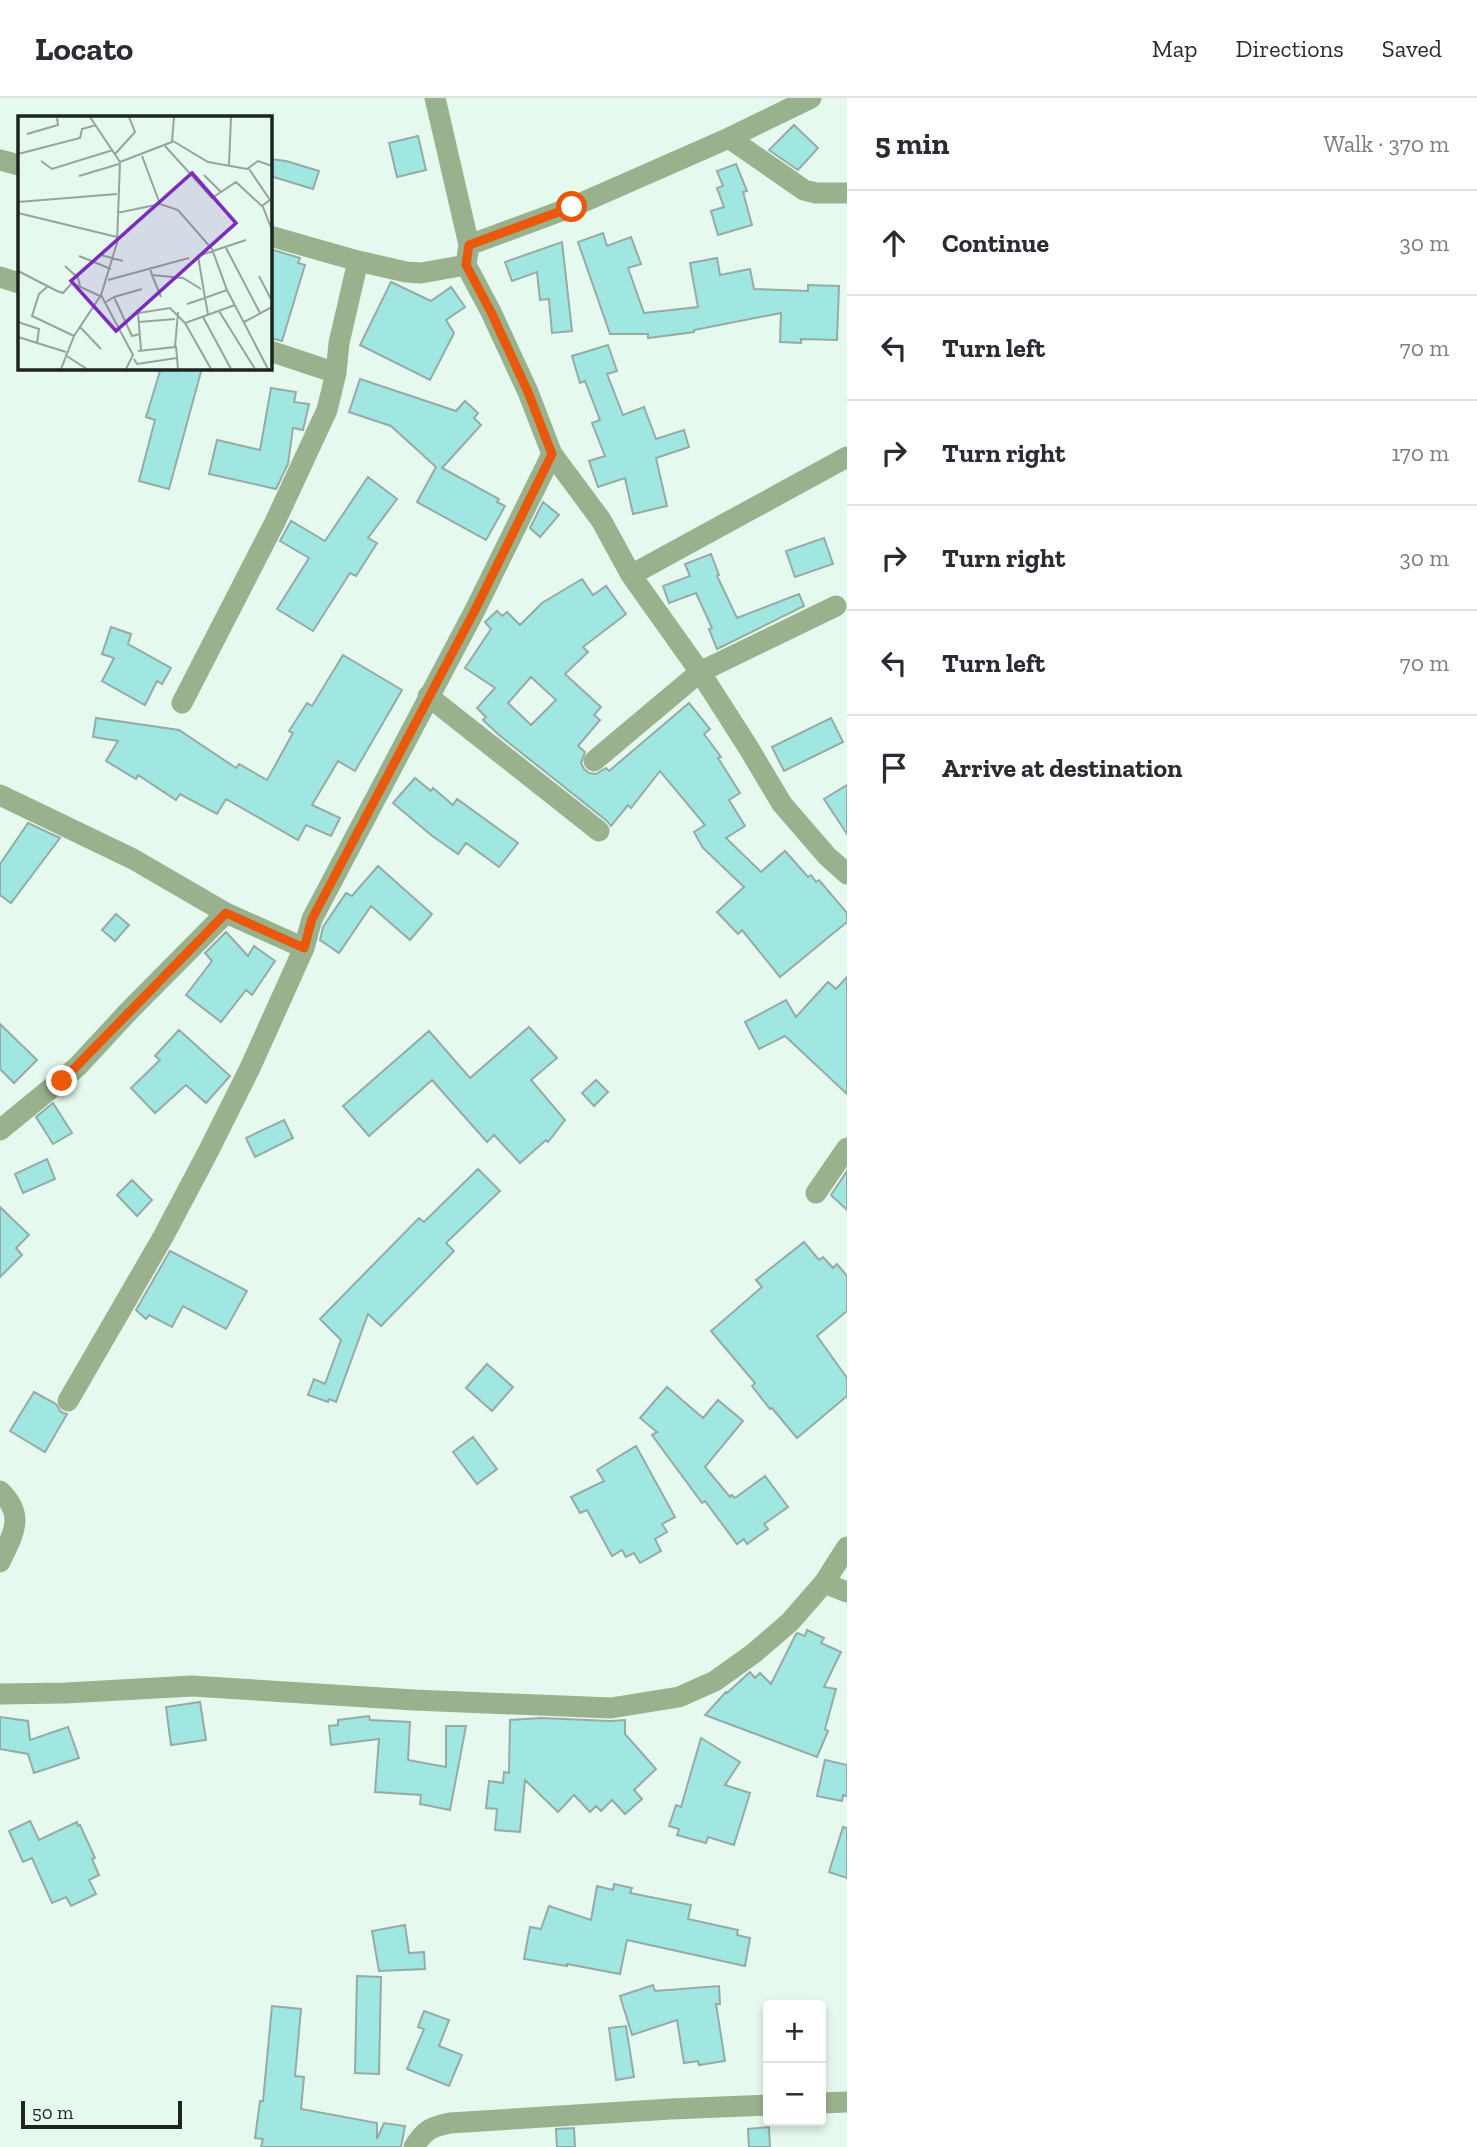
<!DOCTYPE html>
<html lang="en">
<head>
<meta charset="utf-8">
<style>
  :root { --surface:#fff; --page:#f7f7f7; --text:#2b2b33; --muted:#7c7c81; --line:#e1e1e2 }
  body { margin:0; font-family:"Zilla Slab",serif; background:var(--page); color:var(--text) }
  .controls { position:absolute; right:21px; bottom:21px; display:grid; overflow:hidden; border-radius:7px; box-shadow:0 4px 10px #0003 }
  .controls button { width:63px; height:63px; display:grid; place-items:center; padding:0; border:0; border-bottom:2px solid var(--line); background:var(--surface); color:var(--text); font:35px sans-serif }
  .scale { position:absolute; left:21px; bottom:18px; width:161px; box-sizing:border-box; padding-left:7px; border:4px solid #1d2420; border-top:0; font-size:19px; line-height:24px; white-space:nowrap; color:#1d2420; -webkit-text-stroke:5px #e6f9ee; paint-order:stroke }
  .stop { position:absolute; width:21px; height:21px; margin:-16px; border:5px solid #ea580c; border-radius:50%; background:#fff }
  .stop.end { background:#ea580c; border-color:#fff; box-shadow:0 2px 7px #0008 }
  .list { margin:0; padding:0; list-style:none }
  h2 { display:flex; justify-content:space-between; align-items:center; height:91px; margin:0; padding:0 28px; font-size:30px }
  h2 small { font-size:23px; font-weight:400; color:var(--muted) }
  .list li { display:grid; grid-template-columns:46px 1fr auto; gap:21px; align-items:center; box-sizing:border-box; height:105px; padding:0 28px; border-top:2px solid var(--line) }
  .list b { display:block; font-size:26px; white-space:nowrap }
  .list em { font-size:23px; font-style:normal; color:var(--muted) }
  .icon { flex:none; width:38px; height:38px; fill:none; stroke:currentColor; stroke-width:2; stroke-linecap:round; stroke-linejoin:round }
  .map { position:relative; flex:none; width:847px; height:2049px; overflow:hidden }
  header { display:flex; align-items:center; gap:42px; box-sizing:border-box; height:98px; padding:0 35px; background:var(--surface); border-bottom:2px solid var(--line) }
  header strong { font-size:33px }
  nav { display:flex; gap:38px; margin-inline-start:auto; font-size:24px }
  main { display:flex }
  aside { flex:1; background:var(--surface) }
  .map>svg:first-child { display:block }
</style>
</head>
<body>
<header>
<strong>Locato</strong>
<nav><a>Map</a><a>Directions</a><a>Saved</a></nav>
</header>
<main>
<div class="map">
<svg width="847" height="2049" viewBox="0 0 847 2049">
  <rect width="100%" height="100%" fill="#e6f9ee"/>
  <!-- building -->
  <path fill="#a1e7e1" stroke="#95aba8" stroke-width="2" fill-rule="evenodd" d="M794,27L818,50L798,72L769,52Z
    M418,38L426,72L397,79L389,45Z
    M270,61L286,63L319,73L313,91L270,78Z
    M736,66L747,93L743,94L752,127L718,137L711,113L724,109L717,90L723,88L717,73Z
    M603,135L607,148L631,139L641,166L628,170L644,215L698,209L690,165L717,160L720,177L750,171L754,191L808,193V187L839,188L837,242L801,241V245L780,244L781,215L694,232V234L648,240V236H610L578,144Z
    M562,144L572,233L552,235L549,201L540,202L537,174L512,183L505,164Z
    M270,151L300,160L298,165L305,167L282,243L270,240Z
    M391,184L431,203L451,189L465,209L446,222L454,235L430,282L360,247Z
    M608,247L617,273L607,276L623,317L644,309L656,341L684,332L689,349L656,360L667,408L633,416L625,380L598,389L589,363L605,358L592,325L600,322L585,283L580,285L572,258Z
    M161,270H202L169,391L139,383L155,322L146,319Z
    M360,281L456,313L465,303L478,315L474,320L481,327L442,370L499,401L497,404L505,408L486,442L417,404L436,369L391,328L349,314Z
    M271,290L296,294L294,304L309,306L303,332L293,330L288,366L276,391L209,376L217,342L260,352Z
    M368,379L397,401L368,440L377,445L356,478L350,475L313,533L277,511L309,460L280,443L291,423L325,443Z
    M543,404L559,417L540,439L530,430Z
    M824,440L833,466L795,479L786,453Z
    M711,456L719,477L717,478L737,520L799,496L804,508L717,551L709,531L712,530L696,495L669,505L663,488L690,478L685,466Z
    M582,481L593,497L606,488L626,516L583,549L588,554L565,576L601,609L594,617L600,622L578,648L585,654L581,665L584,671L589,675L596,676L606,670L609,673L689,605L710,631L704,636L721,659L718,660L740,695L729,702L745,728L726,740L761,774L785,753L808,779L811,777L816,784L819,782L847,815V824L780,879L742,832L738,836L717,814L744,789L703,750L694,734L705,727L660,673L631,710L628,707L611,728L607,723L499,637L483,622L486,619L477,610L495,590L465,570L491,531L485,524L497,513L502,518L507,514L520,527L542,505ZM531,579L556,602L531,627L508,605Z
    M111,529L131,536L128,546L171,570L162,586L157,583L145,607L102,583L114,560L102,556Z
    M343,557L402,592L355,673L338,663L312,707L340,720L331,738L306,727L298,742L226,701L217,716L180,696L176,702L138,677L136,681L106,663L118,643L93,639L96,620L179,632L236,670L239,666L267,682L293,635L289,633L307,605L312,608Z
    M831,620L843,644L784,673L772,649Z
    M415,680L431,693L433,690L453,707L457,701L518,745L499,769L466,745L458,756L431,737L393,705Z
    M847,687V736L824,701Z
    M28,725L60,740L11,805L0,797V766Z
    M378,768L432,816L410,842L371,808L339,855L320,842L323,829L346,795L352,798Z
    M116,816L129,827L115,843L102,832Z
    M226,834L248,858L254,848L275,863L252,897L246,892L221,924L186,897L212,863L205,855Z
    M847,879V996L785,938L759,951L745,924L786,902L796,919L828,884L836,891Z
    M0,926L37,962L14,985L0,971Z
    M529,929L557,960L531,982L565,1022L548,1044L546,1042L520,1065L494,1037L487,1044L432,982L369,1038L343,1008L429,933L470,980Z
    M179,932L230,978L206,1005L186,987L155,1015L131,990L160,962L155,958Z
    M596,982L608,994L594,1008L582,995Z
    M53,1005L72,1035L53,1046L36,1019Z
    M284,1022L293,1040L255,1059L246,1040Z
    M47,1061L55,1081L23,1095L15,1076Z
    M478,1071L500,1093L446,1145L454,1153L381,1228L368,1216L336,1304L329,1301L328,1304L308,1297L314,1281L325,1286L341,1242L320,1221L419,1120L424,1124Z
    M847,1073V1112L831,1097Z
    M132,1082L152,1102L137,1118L117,1097Z
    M0,1109L29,1137L16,1150L22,1157L0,1179Z
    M804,1144L819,1162L823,1159L833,1170L837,1166L847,1178V1213L817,1238L847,1280V1298L797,1340L772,1310L770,1311L752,1288L755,1285L711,1233L762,1189L756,1182Z
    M170,1153L247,1193L226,1231L183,1208L172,1229L149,1217L146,1221L136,1212Z
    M487,1266L513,1289L492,1313L466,1290Z
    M667,1289L703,1320L718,1302L743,1323L705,1369L730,1399L732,1397L735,1400L765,1378L788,1409L764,1426L768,1431L747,1446L744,1441L737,1446L705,1403L702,1405L652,1337L657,1334L640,1320Z
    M34,1294L56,1306L61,1314L67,1316L45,1354L10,1333Z
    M473,1339L497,1371L477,1386L453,1354Z
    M636,1348L675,1419L662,1426L667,1434L655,1441L661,1453L640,1465L634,1455L626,1459L622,1452L612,1458L587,1412L580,1415L571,1399L604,1383L597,1372Z
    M807,1532L824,1540L821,1545L841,1554L824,1589L836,1591L825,1631L828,1633L817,1659L705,1617L726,1594L727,1595L750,1574L755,1580L760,1575L771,1586L796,1536L798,1535L805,1538Z
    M200,1604L206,1642L171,1647L166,1609Z
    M369,1618L370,1622L410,1624L408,1662L446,1669V1628H466L450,1712L420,1706L421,1697L375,1694L379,1641L331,1647L329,1628L338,1627V1622Z
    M0,1619L28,1623L30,1642L68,1629L79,1660L34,1675L28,1656L0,1651Z
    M541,1620L610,1623L625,1622V1636L656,1671L634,1692L642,1701L625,1716L612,1702L601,1713L596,1708L590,1714L574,1697L558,1714L525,1682L520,1734L495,1732L497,1711L486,1710L489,1683L503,1685L504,1674L509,1675L510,1622Z
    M701,1640L740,1664L725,1687L750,1695L734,1747L708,1739L706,1745L677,1737L679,1731L669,1728L676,1707L681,1709Z
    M825,1662L847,1667V1698L843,1697L842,1703L817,1698Z
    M30,1723L39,1742L77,1724L78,1728L80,1727L95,1760L92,1761L99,1777L89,1782L96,1796L71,1808L66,1799L52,1805L32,1760L23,1764L9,1733Z
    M843,1729L847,1730V1780L829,1774Z
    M614,1786L632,1790L630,1795L691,1807L688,1821L738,1832L737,1837L750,1840L745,1868L627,1842L620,1876L567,1866V1868L524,1861L530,1829L541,1831L549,1808L591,1822L597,1788L613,1792Z
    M405,1827L409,1855L424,1854L425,1871L379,1873L372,1833Z
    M357,1878L381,1879L379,1976L355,1975Z
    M653,1887L655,1893L719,1888L720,1906H716L725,1963L699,1967L698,1963L684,1965L677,1922L632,1937L620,1898Z
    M272,1908L301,1911L295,1978L304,1979L301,2011L377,2025V2041L384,2025L405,2028L401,2049H261L263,2041L255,2040L260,2003H263Z
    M424,1913L449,1922L439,1948L462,1957L449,1988L407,1971L424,1931L418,1929Z
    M626,1928L634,1979L616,1982L609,1930Z
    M769,2029L770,2049H749L748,2031Z
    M574,2030L575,2049H557L556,2031Z"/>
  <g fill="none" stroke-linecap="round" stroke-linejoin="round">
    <!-- minor -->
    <path stroke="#99b18c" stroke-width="21" d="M435,0L469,147L466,167L491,214L528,294L552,356L601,422L631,477L700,574L748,649L782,706L827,758L847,776
      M729,40L804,92L816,95H847
      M0,62L19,67
      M270,138L358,163L406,174L421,175L466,167
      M469,147L572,109L729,40L811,0
      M0,179L19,185
      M270,253L336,275L339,245L358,163
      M631,477L847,359
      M428,598L599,733
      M182,605L275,424L327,312L336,275
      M594,663L700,574L836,508
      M0,697L133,761L226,815
      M0,1032L77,969L128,914L226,815L304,850
      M816,1095L847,1050
      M68,1303L163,1139L208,1054L250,970L304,850L312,821L475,512L552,356
      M0,1393C26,1418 13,1436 0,1464
      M824,1485L847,1494
      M0,1596L66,1595L192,1588L414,1602L611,1610L679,1599L715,1583L754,1555L790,1524L824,1485L847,1449
      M821,2005L847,2004
      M414,2049C424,2032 431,2029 450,2025L671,2011L768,2007"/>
  </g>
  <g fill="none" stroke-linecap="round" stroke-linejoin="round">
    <!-- route -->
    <path stroke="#ea580c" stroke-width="9" d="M62,983L226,815L304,850L312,821L475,512L552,356L528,294L491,214L466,167L469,147L572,109"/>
  </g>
  <!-- overview -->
  <g transform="translate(18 18)">
    <rect width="254" height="254" fill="#e6f9ee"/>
    <path fill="none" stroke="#96a49c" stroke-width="2" d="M9,18L40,9L39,2M155,25L190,46L229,53L240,45L254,50M147,30L194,82L218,66L245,91L254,114M0,38L62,22L64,13L78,9M97,38L117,16L111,1M124,40L142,88M23,45L34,53L95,34M102,46L154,26L156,1M211,49L213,1M231,53L252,84L244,90M186,59L203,76M61,60L101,48M0,86L99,78M0,97L99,121M99,97L142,88L160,94L194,133L209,174L250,253M208,132L242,197M83,139L105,145M61,140L93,153M47,150L60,162L62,170M132,152L134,159L165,162L183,173M0,155L39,175L45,177L54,167L82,180M134,159L143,181M241,160L254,185M90,164L171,142M29,171L21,178L14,200L56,220M209,174L187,182L180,140L228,124M83,179L115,239L108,253M96,181L124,173M88,186L96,181L114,220L122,218M169,188L187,182L190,198M201,195L237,253M185,201L213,253M0,206L21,213L19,227M121,206L157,203M226,206L254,191M62,211L83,233M0,221L48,236M158,230L160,253M123,234L120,197L152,192L167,207M120,235L157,231L160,196M47,239L69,253M116,243L119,248L159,242M43,253L56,220L83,179L99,127L102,46L72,1M193,253L167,207L217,189"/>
    <path fill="#7b2cbf" fill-opacity="0.15" stroke="#7b2cbf" stroke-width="3.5" d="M174,57L218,107L98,215L53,165Z"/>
    <rect width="254" height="254" fill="none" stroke="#1d2420" stroke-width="3.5"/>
  </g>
</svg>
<div class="controls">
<button>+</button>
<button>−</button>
</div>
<div class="scale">50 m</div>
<div class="stop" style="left:572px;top:109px"></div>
<div class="stop end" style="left:62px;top:983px"></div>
</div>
<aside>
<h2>5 min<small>Walk · 370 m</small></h2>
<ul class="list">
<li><svg class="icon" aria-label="ahead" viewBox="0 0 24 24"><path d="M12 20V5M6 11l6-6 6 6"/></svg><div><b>Continue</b></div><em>30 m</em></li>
<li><svg class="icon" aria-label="left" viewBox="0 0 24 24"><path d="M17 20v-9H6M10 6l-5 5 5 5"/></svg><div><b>Turn left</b></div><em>70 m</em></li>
<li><svg class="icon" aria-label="right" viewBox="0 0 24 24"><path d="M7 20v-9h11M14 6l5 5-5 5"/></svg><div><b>Turn right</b></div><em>170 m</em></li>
<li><svg class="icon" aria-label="right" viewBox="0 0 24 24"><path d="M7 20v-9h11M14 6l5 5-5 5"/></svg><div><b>Turn right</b></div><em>30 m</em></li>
<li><svg class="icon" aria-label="left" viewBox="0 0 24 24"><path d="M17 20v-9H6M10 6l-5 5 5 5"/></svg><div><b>Turn left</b></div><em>70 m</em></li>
<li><svg class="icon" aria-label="arrive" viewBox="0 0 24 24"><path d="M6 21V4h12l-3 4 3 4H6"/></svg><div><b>Arrive at destination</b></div></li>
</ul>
</aside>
</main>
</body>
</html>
